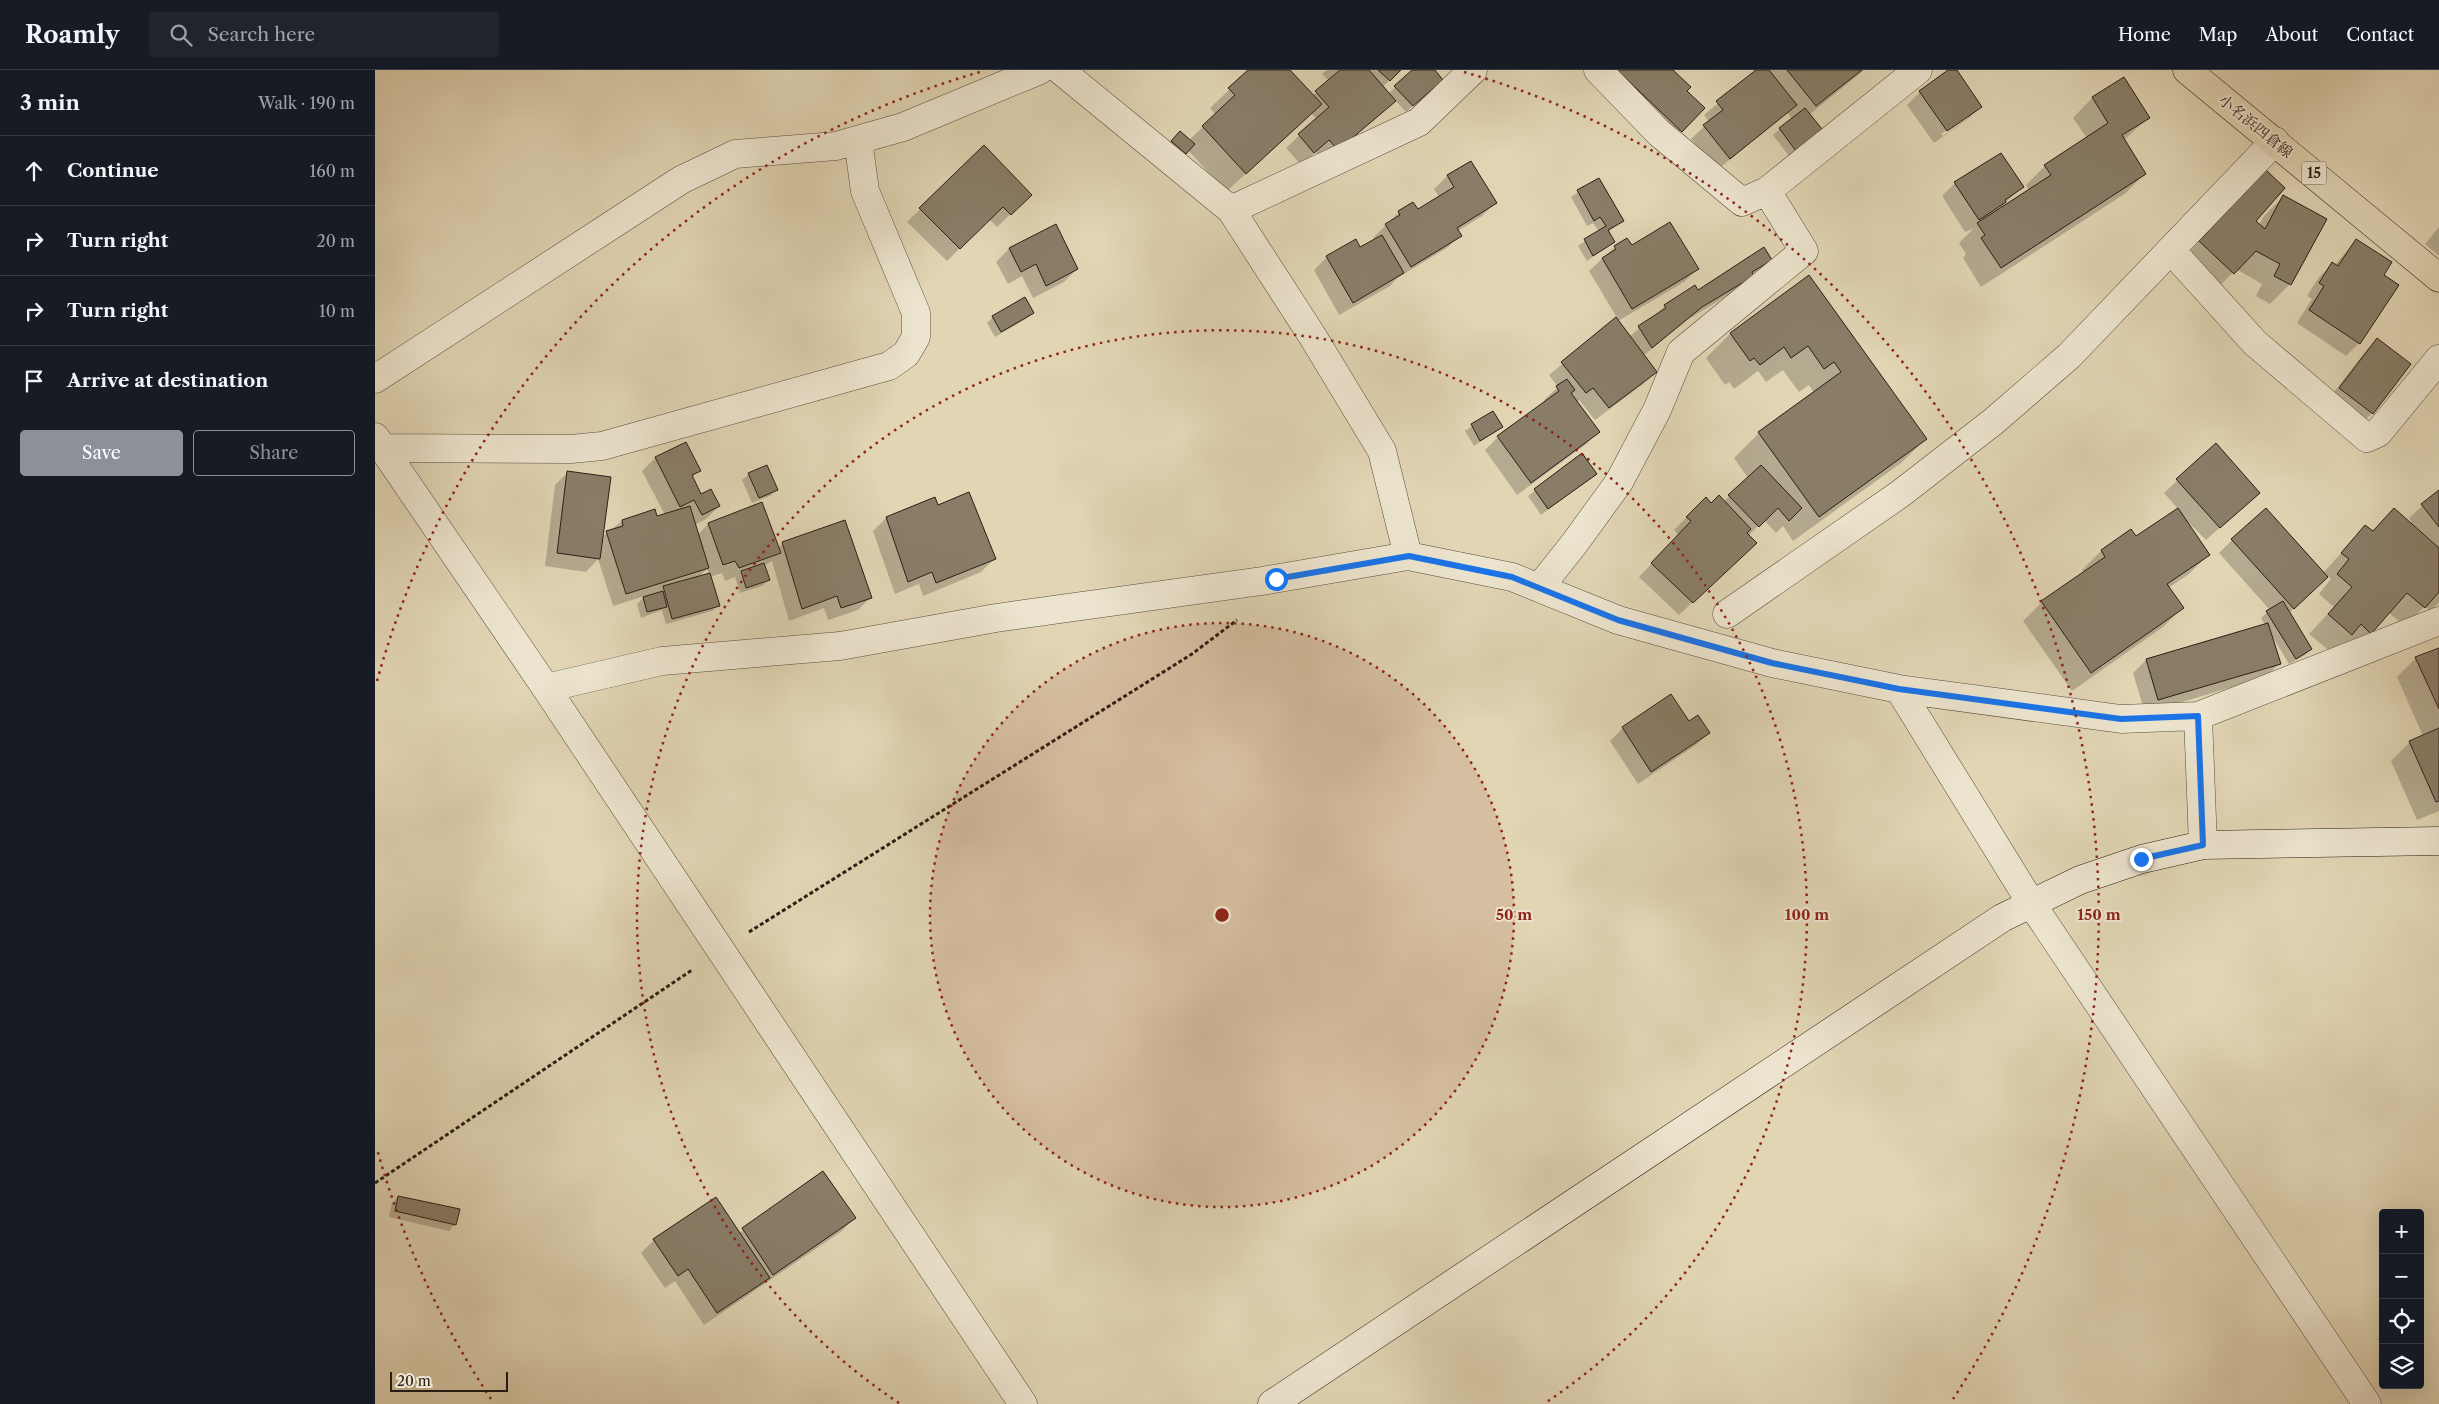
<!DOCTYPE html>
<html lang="en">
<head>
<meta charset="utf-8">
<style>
  :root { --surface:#171b24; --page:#20242c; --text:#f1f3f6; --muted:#9ea1a6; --line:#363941; --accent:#8c9099 }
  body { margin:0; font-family:"Libre Caslon Text","Noto Serif JP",serif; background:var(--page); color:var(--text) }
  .controls { position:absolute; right:15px; bottom:15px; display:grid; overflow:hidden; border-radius:5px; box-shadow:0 5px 20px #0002 }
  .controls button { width:45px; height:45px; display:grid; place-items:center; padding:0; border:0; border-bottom:1px solid var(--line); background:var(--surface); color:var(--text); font:25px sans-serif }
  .scale { position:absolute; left:15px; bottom:12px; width:118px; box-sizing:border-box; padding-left:5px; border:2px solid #2a1d15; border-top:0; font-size:14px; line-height:18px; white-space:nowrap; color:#2a1d15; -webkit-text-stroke:4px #ece4ce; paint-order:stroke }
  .stop { position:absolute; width:15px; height:15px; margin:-11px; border:4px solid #1a73e8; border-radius:50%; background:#fff }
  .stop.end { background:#1a73e8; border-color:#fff; box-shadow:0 1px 5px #0008 }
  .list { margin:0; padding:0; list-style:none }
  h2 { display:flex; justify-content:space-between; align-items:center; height:65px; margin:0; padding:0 20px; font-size:21px }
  h2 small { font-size:16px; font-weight:400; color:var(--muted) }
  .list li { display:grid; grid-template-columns:32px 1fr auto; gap:15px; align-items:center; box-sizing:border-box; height:70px; padding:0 20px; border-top:1px solid var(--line) }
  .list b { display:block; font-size:19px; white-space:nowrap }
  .list em { font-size:16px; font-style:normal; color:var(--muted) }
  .actions { display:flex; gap:10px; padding:15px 20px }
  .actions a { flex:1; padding:11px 0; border:1px solid var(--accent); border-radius:5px; text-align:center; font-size:18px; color:var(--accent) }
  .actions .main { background:var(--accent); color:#fff }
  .icon { flex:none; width:28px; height:28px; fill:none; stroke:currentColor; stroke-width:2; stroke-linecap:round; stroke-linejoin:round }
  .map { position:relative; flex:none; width:2064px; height:1334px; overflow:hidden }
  header { display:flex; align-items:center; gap:30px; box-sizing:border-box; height:70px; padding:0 25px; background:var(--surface); border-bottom:1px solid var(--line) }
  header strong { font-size:24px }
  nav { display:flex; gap:28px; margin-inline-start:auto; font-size:18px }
  .search { width:350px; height:45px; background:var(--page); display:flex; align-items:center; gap:12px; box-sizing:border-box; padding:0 18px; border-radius:5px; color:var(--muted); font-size:19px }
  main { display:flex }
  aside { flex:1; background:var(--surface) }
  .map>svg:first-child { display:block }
</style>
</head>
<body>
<header>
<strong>Roamly</strong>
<div class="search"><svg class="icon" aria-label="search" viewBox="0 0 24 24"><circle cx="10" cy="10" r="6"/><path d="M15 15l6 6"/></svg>Search here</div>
<nav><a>Home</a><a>Map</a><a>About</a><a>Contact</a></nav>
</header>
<main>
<aside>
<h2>3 min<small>Walk · 190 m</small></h2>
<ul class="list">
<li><svg class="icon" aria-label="ahead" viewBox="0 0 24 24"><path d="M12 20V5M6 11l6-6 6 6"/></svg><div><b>Continue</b></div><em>160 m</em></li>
<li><svg class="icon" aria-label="right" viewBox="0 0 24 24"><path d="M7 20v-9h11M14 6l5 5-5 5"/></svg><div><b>Turn right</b></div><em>20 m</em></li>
<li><svg class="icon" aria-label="right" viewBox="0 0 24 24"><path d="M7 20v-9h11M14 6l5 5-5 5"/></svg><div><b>Turn right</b></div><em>10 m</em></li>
<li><svg class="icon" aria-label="arrive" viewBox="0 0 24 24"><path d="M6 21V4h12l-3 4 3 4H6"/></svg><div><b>Arrive at destination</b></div></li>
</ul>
<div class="actions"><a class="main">Save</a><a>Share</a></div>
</aside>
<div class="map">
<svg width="2064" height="1334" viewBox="0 0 2064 1334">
  <rect width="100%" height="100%" fill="#e1d5b4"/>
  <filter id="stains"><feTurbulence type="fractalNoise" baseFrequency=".004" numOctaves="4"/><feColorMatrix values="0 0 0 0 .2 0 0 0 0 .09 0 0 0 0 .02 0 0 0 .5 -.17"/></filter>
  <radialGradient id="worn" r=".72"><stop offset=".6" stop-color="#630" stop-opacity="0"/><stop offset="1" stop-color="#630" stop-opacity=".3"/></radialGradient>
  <!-- shadow -->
  <path fill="#0003" fill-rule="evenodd" d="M875,0H914L937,26L954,11L947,4L952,0H1024L1007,18L1013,24L1039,0H1058L1060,16L1031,42L1020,30L950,92L941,82L926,95L911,78L942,49L936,43L851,122L813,80L804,90L791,78L799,68L814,70L841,45L835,38Z
    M1216,0H1296L1310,21L1328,38L1293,74Z
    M1378,0H1489L1434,45L1440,65L1414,86L1398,65L1417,49L1412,43L1341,101L1316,69L1334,52L1329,45L1380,2Z
    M1575,0H1580L1606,36L1593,49L1559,73L1532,35L1545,22ZM1593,45V48L1568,66L1566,64Z
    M1748,8L1773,48L1749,70L1770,103L1751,123L1606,217L1588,188L1591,184L1584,173L1598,159L1590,162L1567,126L1580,113L1626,85L1647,117L1622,141L1654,120L1651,115L1670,96L1712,68L1698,48L1717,28Z
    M609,77L655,125L622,157L614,149L572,191L532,152Z
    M1096,92L1120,133L1107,146L1083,161L1085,165L1072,178L1022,208L1015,216L964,245L939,200L952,187L980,171L985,179L1000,171L998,168L1024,142L1042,141L1064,127L1059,119L1072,106Z
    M1223,109L1248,151L1233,162L1238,172L1212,191L1203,176L1224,161L1218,153L1212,156L1196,127Z
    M1872,121L1879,151L1884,155L1889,146L1908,127L1950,150L1915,214L1895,234L1881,226L1887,214L1861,199L1839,222L1806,191Z
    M680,156L702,199L689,212L658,228L647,206L633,214L621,192L634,179Z
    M2064,157V186L2050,174Z
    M1981,170L2007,206L1984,273L1971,286L1922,253L1937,229L1932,226L1944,207L1957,194L1960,195Z
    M1240,177H1256L1322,199L1309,212L1243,251L1254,267L1290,236L1319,217L1323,222L1396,190L1365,218L1312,250L1268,286L1280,302L1267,315L1220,350L1204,330L1201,332L1223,362L1210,375L1142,425L1110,380L1123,367L1170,333L1169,330L1183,317L1174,305L1242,248L1214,201Z
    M1434,207L1551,369L1526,393L1418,471L1408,456L1401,463L1389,450L1373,466L1367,486L1304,545L1264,507L1304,465L1299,460L1312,447L1336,435L1348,432L1373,408L1359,388L1384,363L1439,323L1434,315L1424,322L1408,300L1391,312L1383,301L1359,319L1354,312L1350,315L1331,288L1355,264Z
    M658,243L651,249L620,267L612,253L618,247Z
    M2003,269L1997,343L1984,356L1952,331L1990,282Z
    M1118,342L1127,357L1099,376L1090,361Z
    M311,374L324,400L317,408L326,426L344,436L331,449L320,455L323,465L333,454L386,434L403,478L408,473L496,527L483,540L453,550L449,538L414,551L397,491L389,496L394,510L387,516L365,523L360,507L350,511L347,503L335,507L343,535L337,541L291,554L287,540L266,548L262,534L270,526L238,536L223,489L211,502L170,496L180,415L193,402L227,467L247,451L290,445L267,401L280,388ZM332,499L334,504L323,507Z
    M1840,375L1870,435L1831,470L1806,445L1833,485L1814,504L1793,518L1807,538L1788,557L1697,621L1648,551L1667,532L1709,503L1707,500L1726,481L1756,460L1761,468L1803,439L1789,423Z
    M1207,385L1220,404L1166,445L1153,426Z
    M391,396L401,419L395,426L377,433L367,410L374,404Z
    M2064,421V532L2055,541L2050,536L2030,556L2013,542L1976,582L1967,573L1957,583L1934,564L1959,537L1944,524L1956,509L1953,506L1914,543L1936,579L1930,585L1914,594L1897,566L1904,594L1891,607L1770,643L1758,603L1771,590L1890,555L1886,548L1895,540L1844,483L1857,470L1948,503L1990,457L1997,462L2019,440L2041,460L2034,448Z
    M559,429L562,437L619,489L606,502L548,526L544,514L520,524L498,461L511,448Z
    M2064,579V741L2042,750L2016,691L2035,672L2048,666L2022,607L2041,588Z
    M1296,626L1314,653L1334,663L1321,675L1263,714L1235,671L1248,658Z
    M448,1103L479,1148L467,1161L329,1255L300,1211L290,1218L266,1183L279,1170L364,1163Z
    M23,1127L80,1154L74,1161L14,1147L17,1133Z"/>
  <!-- building -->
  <path fill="#897d68" stroke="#2a1d15" d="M873,0H915L947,34L871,104L827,56L860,25L853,18Z
    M965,0H994L1021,31L963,80L954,70L939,83L923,64L954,37L940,21Z
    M1003,0H1026L1015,11Z
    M1037,0H1060L1068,10L1038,36L1019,16Z
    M1242,0H1298L1316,17L1312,21L1330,38L1307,62Z
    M1381,0H1394L1422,35L1355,89L1328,55L1348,40L1341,31Z
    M1412,0H1487L1441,36Z
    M1573,0H1582L1607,37L1572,61L1544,21Z
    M1749,7L1775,48L1747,65L1771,104L1626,198L1606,168L1610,165L1602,153L1676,105L1669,95L1733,53L1717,27Z
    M1430,38L1447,59L1421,81L1404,58Z
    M805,61L820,74L811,84L796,71Z
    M609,75L657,125L636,145L628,137L585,179L544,138Z
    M1626,83L1649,117L1630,130L1631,132L1604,150L1579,112Z
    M1096,91L1122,133L1082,158L1087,166L1036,197L1010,154L1025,145L1023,141L1038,132L1043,139L1079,117L1072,105Z
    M1891,100L1910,118L1881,151L1890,159L1908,125L1952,149L1916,215L1899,206L1905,194L1881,181L1859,204L1824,171Z
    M1224,108L1249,151L1233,160L1240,172L1218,186L1209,169L1231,156L1225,147L1219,151L1202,120Z
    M1295,152L1324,199L1257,239L1227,188L1241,179L1239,176L1252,168L1257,175Z
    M681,154L703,199L671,216L661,194L646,202L634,178Z
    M1007,165L1029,203L978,233L951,186L981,169L985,177Z
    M1981,169L2017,192L2009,205L2024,215L1985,274L1934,240L1949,216L1944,213L1957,192L1963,196Z
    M1389,177L1397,190L1377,202L1379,206L1327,237L1277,278L1263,256L1291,238L1289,235L1320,215L1323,220Z
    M1434,205L1552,369L1444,447L1383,362L1466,302L1459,292L1449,299L1433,276L1416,288L1409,277L1385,295L1379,288L1375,291L1355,263Z
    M650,227L659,243L626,262L617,246Z
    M1241,247L1282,302L1234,338L1218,318L1211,323L1186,292Z
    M2002,268L2036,294L1998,344L1964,318Z
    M1192,309L1200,320L1196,323L1225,362L1156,413L1122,366L1184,321L1181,316Z
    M1118,341L1128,357L1105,371L1096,354Z
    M311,372L326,401L317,405L326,424L336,419L345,436L327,445L319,430L305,437L280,387Z
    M1841,373L1885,423L1845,458L1801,409Z
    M1207,383L1222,404L1173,439L1159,419Z
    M392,395L403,420L384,428L373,403Z
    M1386,395L1427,438L1414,451L1403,438L1384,457L1353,425Z
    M192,401L236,407L225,489L182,483Z
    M2064,420V457L2046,434Z
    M594,422L621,489L561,513L557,502L533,512L511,447L560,427L563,435Z
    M1344,425L1376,459L1372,463L1382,473L1318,533L1276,493L1316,451L1311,447L1331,427L1336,433Z
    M387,432L406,483L364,498L360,491L348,495L333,453Z
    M315,436L334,498L251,524L231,461L248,456L247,450L280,439L282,446Z
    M1803,438L1835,485L1792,514L1809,538L1716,603L1666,531L1730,487L1726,480L1756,459L1761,466Z
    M1891,438L1953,507L1919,539L1856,469Z
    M2019,438L2064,478V522L2050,538L2032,523L1996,564L1986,554L1977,565L1953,544L1977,517L1962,504L1974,489L1966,483L1990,455L1998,461Z
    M470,450L497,528L466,538L462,526L427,539L407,472Z
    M389,493L395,510L371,518L366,501Z
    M335,503L345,536L297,549L288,516Z
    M288,521L292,537L272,542L268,527Z
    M1908,531L1937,579L1921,589L1891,541Z
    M1893,553L1906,594L1783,630L1771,589Z
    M2064,578V639L2040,587Z
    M1296,624L1314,651L1323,645L1335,663L1276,702L1247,657Z
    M2064,658V731L2061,732L2034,671Z
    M448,1101L481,1148L398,1205L367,1158Z
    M23,1126L85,1139L81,1155L20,1141Z
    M341,1127L395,1208L342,1243L313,1199L303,1206L278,1169Z"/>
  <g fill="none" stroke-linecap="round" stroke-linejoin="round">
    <!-- street casing -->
    <g stroke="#584b3d" stroke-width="29">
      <path id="street" d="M685,0L856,140L938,267L1007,381L1033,486
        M1223,0L1284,63L1367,132L1392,121L1543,0
        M856,140L1044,52L1098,0
        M1796,180L1880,273L1992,368L2003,363L2064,289
        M0,309L306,110L360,84L461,76L528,57L665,0
        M0,367L171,618L648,1334
        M7,378L196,379L227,376L514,296L531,284L541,267V243L490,121L483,70
        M1164,518L1199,474L1244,412L1282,340L1306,282L1429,181L1392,121
        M1352,544L1525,424L1619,351L1694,286L1900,71
        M171,618L287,591L465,576L621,548L887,511L1033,486L1137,507L1243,550L1397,593L1524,619L1746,649L1823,646L2064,551
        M1524,619L1656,833L1992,1334
        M1823,646L1828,775"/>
    </g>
    <!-- secondary casing -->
    <g stroke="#2a1d15" stroke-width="29">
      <path id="secondary" d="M897,1334L1627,848L1705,810L1767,789L1828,775L2064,771"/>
    </g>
    <!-- primary casing -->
    <g stroke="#2a1d15" stroke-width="29">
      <path id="primary" d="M1812,0L2064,208"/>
    </g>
    <!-- path -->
    <path stroke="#2a1d15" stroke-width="3" stroke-dasharray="4 2.5" stroke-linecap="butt" d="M374,862L817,584L862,550
      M0,1113L317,900"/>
    <!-- street -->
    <use href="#street" stroke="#ece4ce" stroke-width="28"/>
    <!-- secondary -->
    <use href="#secondary" stroke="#ece4ce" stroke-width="28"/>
    <!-- primary -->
    <use href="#primary" stroke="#e1d5b4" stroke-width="28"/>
  </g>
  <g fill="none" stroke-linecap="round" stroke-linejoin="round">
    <!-- route -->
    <path stroke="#1a73e8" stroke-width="6" d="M901,509L1034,486L1137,507L1243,550L1397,593L1524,619L1746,649L1823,646L1828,775L1766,789"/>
  </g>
  <!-- distance rings -->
  <circle cx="847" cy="845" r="292" fill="#8f2418" fill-opacity=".12"/>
  <g fill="none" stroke="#8f2418" stroke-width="2.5" stroke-dasharray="2.5 5">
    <circle cx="847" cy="845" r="292"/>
    <path d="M524 1333A585 585 0 1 1 1170 1333"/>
    <path d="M116 1329A877 877 0 0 1 2 1079M2 611A877 877 0 0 1 605 2M1089 2A877 877 0 0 1 1578 1329"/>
  </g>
  <g text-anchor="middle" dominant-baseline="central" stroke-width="4" stroke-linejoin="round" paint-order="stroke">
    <!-- shield labels -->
    <rect fill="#ece4ce" stroke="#64594c" stroke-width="1" x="1926.5" y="91.5" width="25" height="23" rx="4"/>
    <g font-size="14" font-weight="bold" fill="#2a1d15">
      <text x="1939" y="103">15</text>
    </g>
    <!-- street labels -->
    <g font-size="15" fill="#2a1d15" stroke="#ece4ce">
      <text transform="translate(1881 56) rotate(39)">小名浜四倉線</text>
    </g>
  </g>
  <circle cx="847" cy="845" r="8" fill="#8f2418" stroke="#ece4ce" stroke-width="2.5"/>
  <g font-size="15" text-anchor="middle" font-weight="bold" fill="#8f2418" stroke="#ece4ce" stroke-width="4" stroke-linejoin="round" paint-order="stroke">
    <text x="1139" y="850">50 m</text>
    <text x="1432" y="850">100 m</text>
    <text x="1724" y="850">150 m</text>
  </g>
  <rect width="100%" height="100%" filter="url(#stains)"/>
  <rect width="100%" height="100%" fill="url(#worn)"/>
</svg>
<div class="controls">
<button>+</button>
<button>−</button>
<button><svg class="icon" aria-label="locate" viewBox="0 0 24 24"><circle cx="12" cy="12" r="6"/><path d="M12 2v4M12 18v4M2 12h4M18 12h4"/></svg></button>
<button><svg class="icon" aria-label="layers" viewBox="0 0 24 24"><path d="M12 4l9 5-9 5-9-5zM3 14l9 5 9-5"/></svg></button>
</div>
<div class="scale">20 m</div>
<div class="stop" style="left:901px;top:509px"></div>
<div class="stop end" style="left:1766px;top:789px"></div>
</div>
</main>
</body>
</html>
